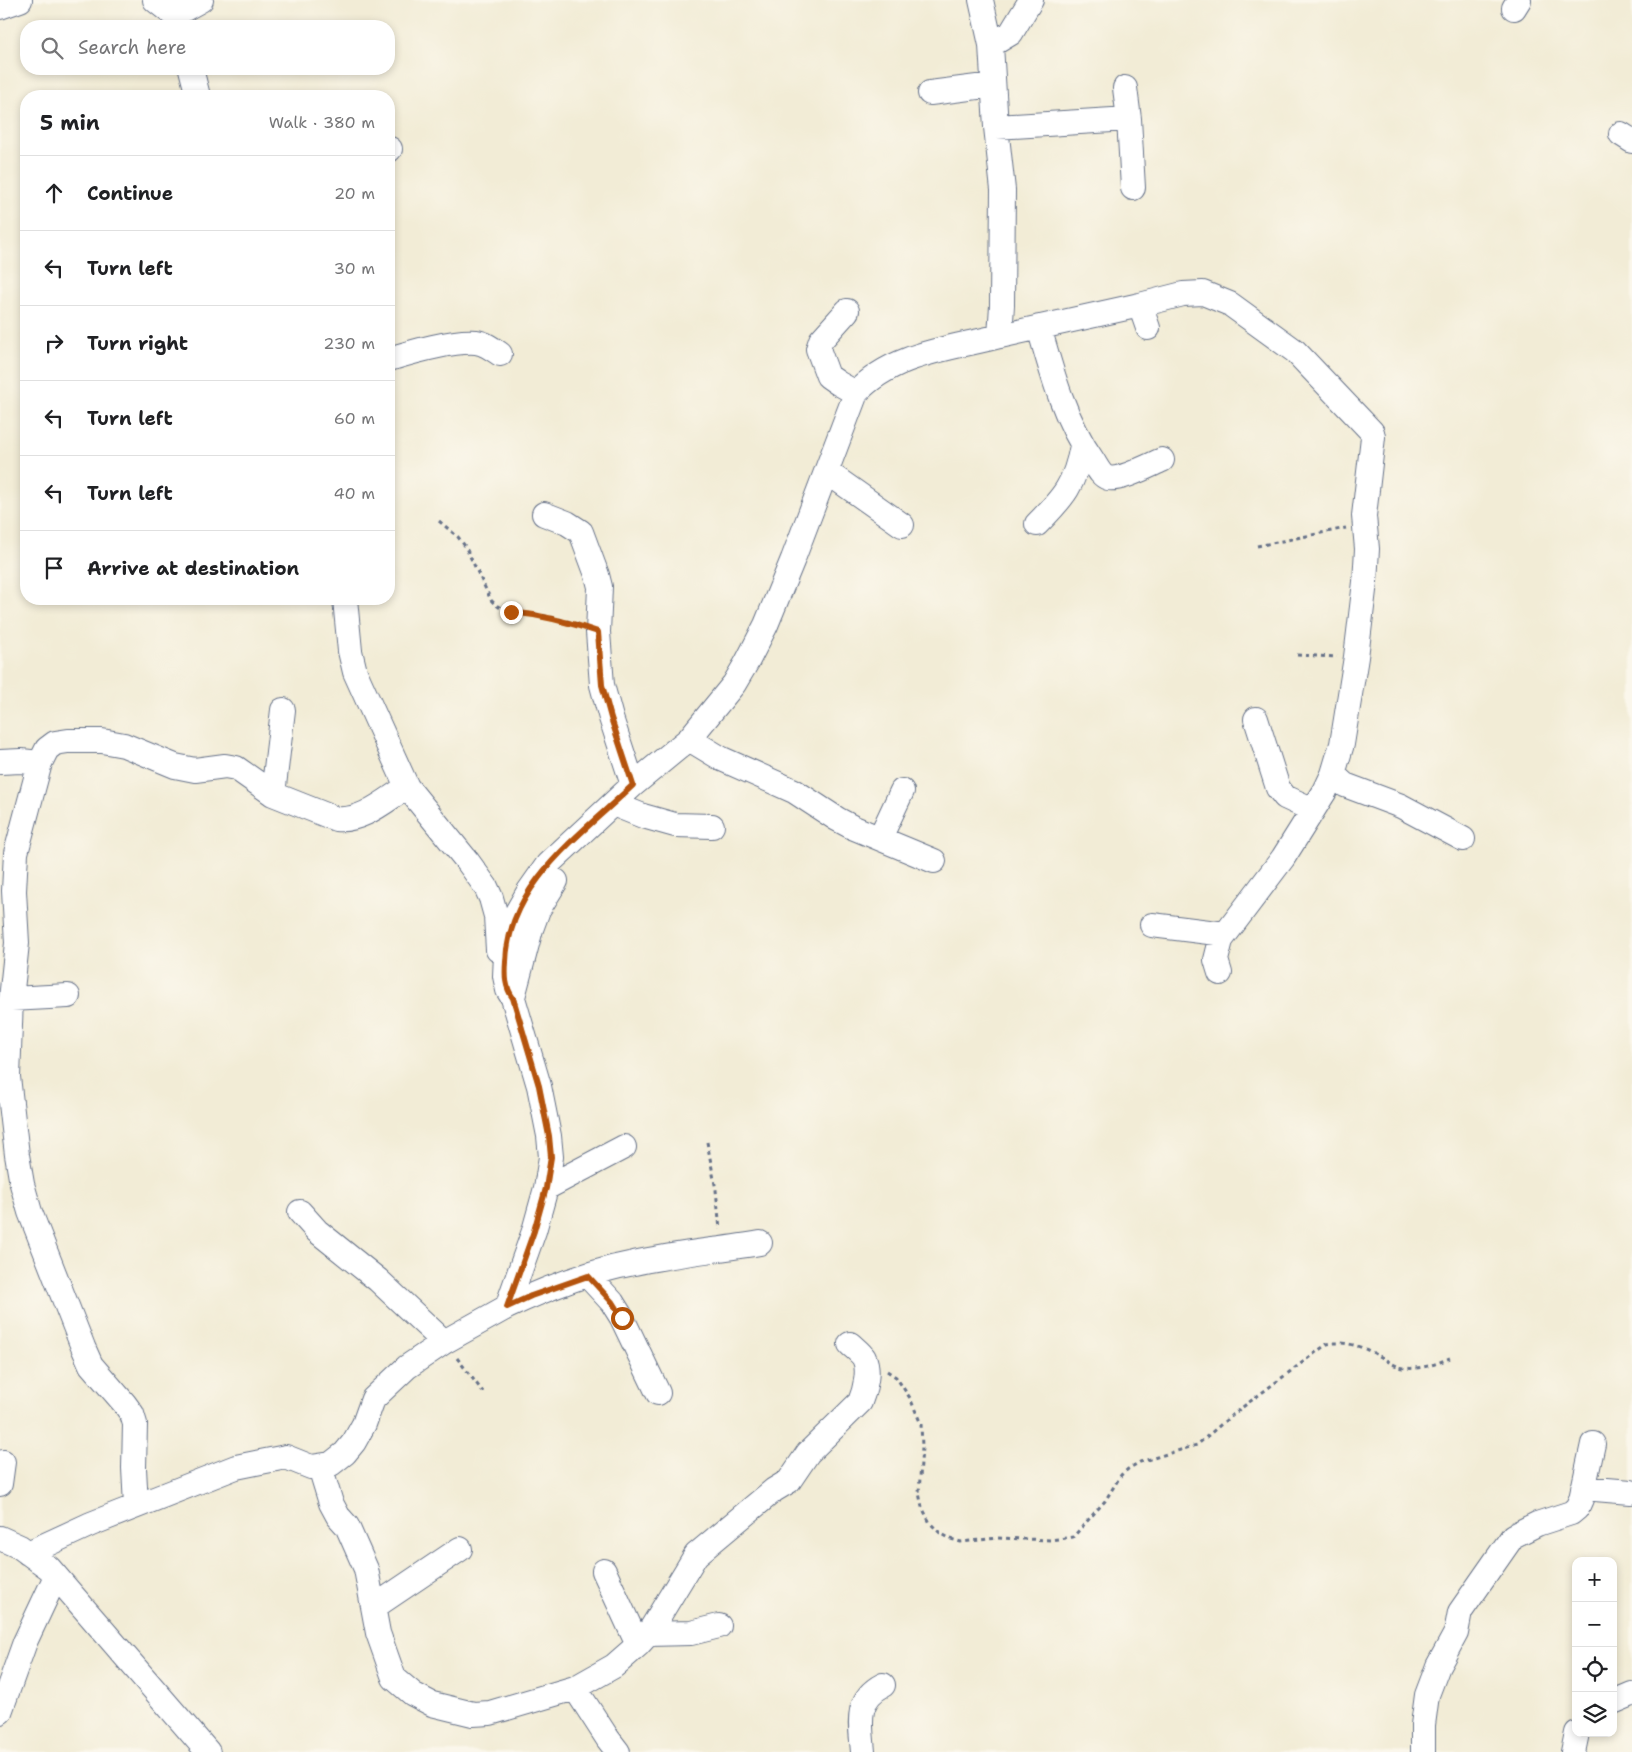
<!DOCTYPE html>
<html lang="en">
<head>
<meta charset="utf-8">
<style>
  :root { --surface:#fff; --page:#f6f6f6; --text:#202124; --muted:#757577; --line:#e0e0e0 }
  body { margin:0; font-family:"Shantell Sans",sans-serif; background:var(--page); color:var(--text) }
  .controls { position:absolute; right:15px; bottom:15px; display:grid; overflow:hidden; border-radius:10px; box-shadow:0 2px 8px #0003 }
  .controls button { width:45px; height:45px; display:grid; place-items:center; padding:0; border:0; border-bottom:1px solid var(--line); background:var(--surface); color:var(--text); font:25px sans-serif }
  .stop { position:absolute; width:15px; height:15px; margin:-11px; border:4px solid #b45309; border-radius:50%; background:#fff }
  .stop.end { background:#b45309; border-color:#fff; box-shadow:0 1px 5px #0008 }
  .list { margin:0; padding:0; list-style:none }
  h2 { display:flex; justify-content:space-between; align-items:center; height:65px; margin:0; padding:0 20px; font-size:21px }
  h2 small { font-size:16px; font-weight:400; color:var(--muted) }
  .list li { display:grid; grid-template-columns:32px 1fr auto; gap:15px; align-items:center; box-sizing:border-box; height:75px; padding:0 20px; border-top:1px solid var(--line) }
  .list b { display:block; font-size:19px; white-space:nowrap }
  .list em { font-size:16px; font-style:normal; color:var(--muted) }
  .icon { flex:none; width:28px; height:28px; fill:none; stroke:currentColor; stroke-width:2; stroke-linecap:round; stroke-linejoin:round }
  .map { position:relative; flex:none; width:1632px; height:1752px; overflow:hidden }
  .search { position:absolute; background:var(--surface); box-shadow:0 2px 8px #0003; left:20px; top:20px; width:375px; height:55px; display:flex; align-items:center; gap:12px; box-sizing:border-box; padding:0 18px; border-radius:20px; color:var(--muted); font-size:19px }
  .panel { position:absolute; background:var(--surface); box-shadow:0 2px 8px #0003; left:20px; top:90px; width:375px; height:515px; border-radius:20px }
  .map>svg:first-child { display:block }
</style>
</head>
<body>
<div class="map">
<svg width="1632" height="1752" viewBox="0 0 1632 1752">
  <rect width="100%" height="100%" fill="#fbf7ec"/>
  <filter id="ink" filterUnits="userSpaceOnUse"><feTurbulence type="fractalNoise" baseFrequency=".02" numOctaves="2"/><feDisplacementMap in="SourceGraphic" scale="10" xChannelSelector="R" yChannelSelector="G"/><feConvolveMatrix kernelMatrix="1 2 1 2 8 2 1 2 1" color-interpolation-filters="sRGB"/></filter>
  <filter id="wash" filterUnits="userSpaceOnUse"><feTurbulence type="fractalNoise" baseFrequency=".0096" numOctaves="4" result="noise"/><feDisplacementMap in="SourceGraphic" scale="20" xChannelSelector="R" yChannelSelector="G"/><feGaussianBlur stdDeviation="1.12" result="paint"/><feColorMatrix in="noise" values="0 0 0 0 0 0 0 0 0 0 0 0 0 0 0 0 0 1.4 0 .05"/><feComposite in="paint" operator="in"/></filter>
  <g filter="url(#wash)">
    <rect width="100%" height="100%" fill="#f2ecd6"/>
  </g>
  <g filter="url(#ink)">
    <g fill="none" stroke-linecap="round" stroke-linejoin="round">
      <!-- minor casing -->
      <g stroke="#667188" stroke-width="26">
        <path id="minor" d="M155,0L174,15L178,26
          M0,7L20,0
          M1514,8L1519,0
          M174,15L201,0
          M991,45L1011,33L1031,0
          M191,69L198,96
          M1125,88L1129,119
          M930,93L993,85
          M996,127L1129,119L1133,188
          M1621,134L1632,141
          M389,150L390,149
          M1140,305L1148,328
          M847,311L821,340L818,349L828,376L838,383L856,393
          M1039,327C1052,374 1065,421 1093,461C1097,467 1101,476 1108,478C1120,481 1150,465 1162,460
          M1000,336L1140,305L1183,294L1203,293L1230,304L1295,351L1372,432L1373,437L1364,516L1367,549L1365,582L1356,657L1342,744L1333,774L1325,791L1283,858L1221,940L1216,960L1220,973
          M389,359C412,352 452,340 476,342C485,343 493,349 500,354
          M827,472L902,525
          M544,514L567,523L581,532L597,575L600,587L598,632L602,685L611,718L633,785
          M1037,524C1064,497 1075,484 1082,446
          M345,599L350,651L355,672L407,787L468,862L486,887L491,898L496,916L498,950
          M1256,719L1278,788L1285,797L1313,810
          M689,739L722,759L794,791L837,819L852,827L934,861
          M0,762L21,761L40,763
          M1333,774L1345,785L1401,806L1463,839
          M273,794L283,710
          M613,804L643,816L675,825L712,826
          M880,838L902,791
          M1152,925L1225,934
          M513,997L531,929L538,910L556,881
          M11,999L68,996
          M546,1188L624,1147
          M300,1212L317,1231L378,1280L444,1342
          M588,1276L612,1302L622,1318L658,1393
          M507,1307C545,1289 592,1271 634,1263C675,1254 718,1250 760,1243
          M311,1467H320L331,1503L338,1516L347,1526L366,1569L378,1633L394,1678L413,1694L432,1704L473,1714L490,1713L575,1688L614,1666L638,1645L648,1634L696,1555L774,1490L789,1481L808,1453L860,1402C865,1390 870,1370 864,1358C861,1353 854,1348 850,1344
          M0,1484L3,1462
          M1583,1488L1631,1492
          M136,1506L134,1468L135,1424L132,1414L124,1403L91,1365L83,1347L30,1212L22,1184L17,1155L8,1077L11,999L17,943L14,891L16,853L40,763L47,749L55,743L68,741H102L124,745L175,766L195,770L225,766L236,768L273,794L336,819C362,822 386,800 407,787
          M0,1538L20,1547L49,1568L208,1752
          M28,1553L91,1524L236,1467L286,1457L311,1467L331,1464L345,1453L354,1442L364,1424L373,1399L407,1367L444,1342L507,1307L534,1231L546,1188L551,1157L549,1136L539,1086L513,998L508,990L505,976L506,954L511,925L517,912L529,891L548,864L633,785L689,739L734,684L747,662L766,625L793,559L856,393C893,353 950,349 1000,336L1002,305L1003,190L996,127L991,45L981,0
          M604,1571L638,1645
          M374,1607L460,1549
          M648,1634L691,1633L719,1626
          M575,1688L608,1739L618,1752
          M1613,1702L1632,1694
          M0,1712L25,1642L56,1576
          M863,1752C861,1725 854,1700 883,1685
          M1423,1752V1725L1427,1695L1438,1666L1456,1633L1460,1612L1513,1536L1537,1524L1571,1513L1577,1508L1581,1499L1593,1444
          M1573,1752L1577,1733"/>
      </g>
      <!-- path -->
      <path stroke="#667188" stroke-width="3" stroke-dasharray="4 4" stroke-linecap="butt" d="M439,521L458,537L465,546L491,600C504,615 519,612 537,615C551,617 565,621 579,625
        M1257,546L1346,528
        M1297,655L1337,657
        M707,1142L716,1190L720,1229
        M457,1358L483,1392
        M887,1371L896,1377L910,1398L921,1424L922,1447L919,1493L922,1507L930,1523L940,1533L951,1539L961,1542L998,1538L1051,1540L1073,1537L1105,1501L1121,1475L1128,1469L1140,1462L1197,1445L1232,1415L1327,1344C1348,1340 1365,1348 1383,1358C1389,1362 1397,1367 1404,1368C1420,1370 1436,1364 1450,1358"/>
      <!-- minor -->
      <use href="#minor" stroke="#fff" stroke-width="24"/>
    </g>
  </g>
  <g fill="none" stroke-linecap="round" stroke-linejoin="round" filter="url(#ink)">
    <!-- route -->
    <path stroke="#b45309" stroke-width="6" d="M511,612C542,615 569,622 598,632L602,685L611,718L633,785C582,834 508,884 506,962C505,976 505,987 513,998L539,1086L549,1136L551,1157L546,1188L534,1231L507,1307L531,1296L588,1276L612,1302L622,1318"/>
  </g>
</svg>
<div class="controls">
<button>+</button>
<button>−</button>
<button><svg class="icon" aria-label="locate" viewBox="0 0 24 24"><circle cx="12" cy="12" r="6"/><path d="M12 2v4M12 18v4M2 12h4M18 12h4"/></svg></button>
<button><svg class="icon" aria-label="layers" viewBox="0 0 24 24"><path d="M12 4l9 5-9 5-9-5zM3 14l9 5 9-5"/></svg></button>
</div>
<div class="stop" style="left:622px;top:1318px"></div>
<div class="stop end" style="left:511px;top:612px"></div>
<div class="search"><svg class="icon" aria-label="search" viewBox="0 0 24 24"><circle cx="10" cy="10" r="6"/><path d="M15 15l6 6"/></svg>Search here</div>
<section class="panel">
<h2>5 min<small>Walk · 380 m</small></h2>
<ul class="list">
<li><svg class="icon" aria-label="ahead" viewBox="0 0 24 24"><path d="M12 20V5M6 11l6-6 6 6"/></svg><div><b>Continue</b></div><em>20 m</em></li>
<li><svg class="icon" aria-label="left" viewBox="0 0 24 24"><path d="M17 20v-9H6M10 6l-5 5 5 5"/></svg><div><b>Turn left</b></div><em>30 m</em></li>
<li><svg class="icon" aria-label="right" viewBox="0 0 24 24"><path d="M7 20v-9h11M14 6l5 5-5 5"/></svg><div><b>Turn right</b></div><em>230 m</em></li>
<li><svg class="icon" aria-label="left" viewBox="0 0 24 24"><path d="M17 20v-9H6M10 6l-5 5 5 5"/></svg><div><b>Turn left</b></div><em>60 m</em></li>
<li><svg class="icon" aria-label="left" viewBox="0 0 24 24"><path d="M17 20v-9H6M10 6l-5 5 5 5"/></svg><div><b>Turn left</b></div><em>40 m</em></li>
<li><svg class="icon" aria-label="arrive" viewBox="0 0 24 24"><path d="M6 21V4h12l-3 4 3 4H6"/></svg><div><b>Arrive at destination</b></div></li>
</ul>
</section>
</div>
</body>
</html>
